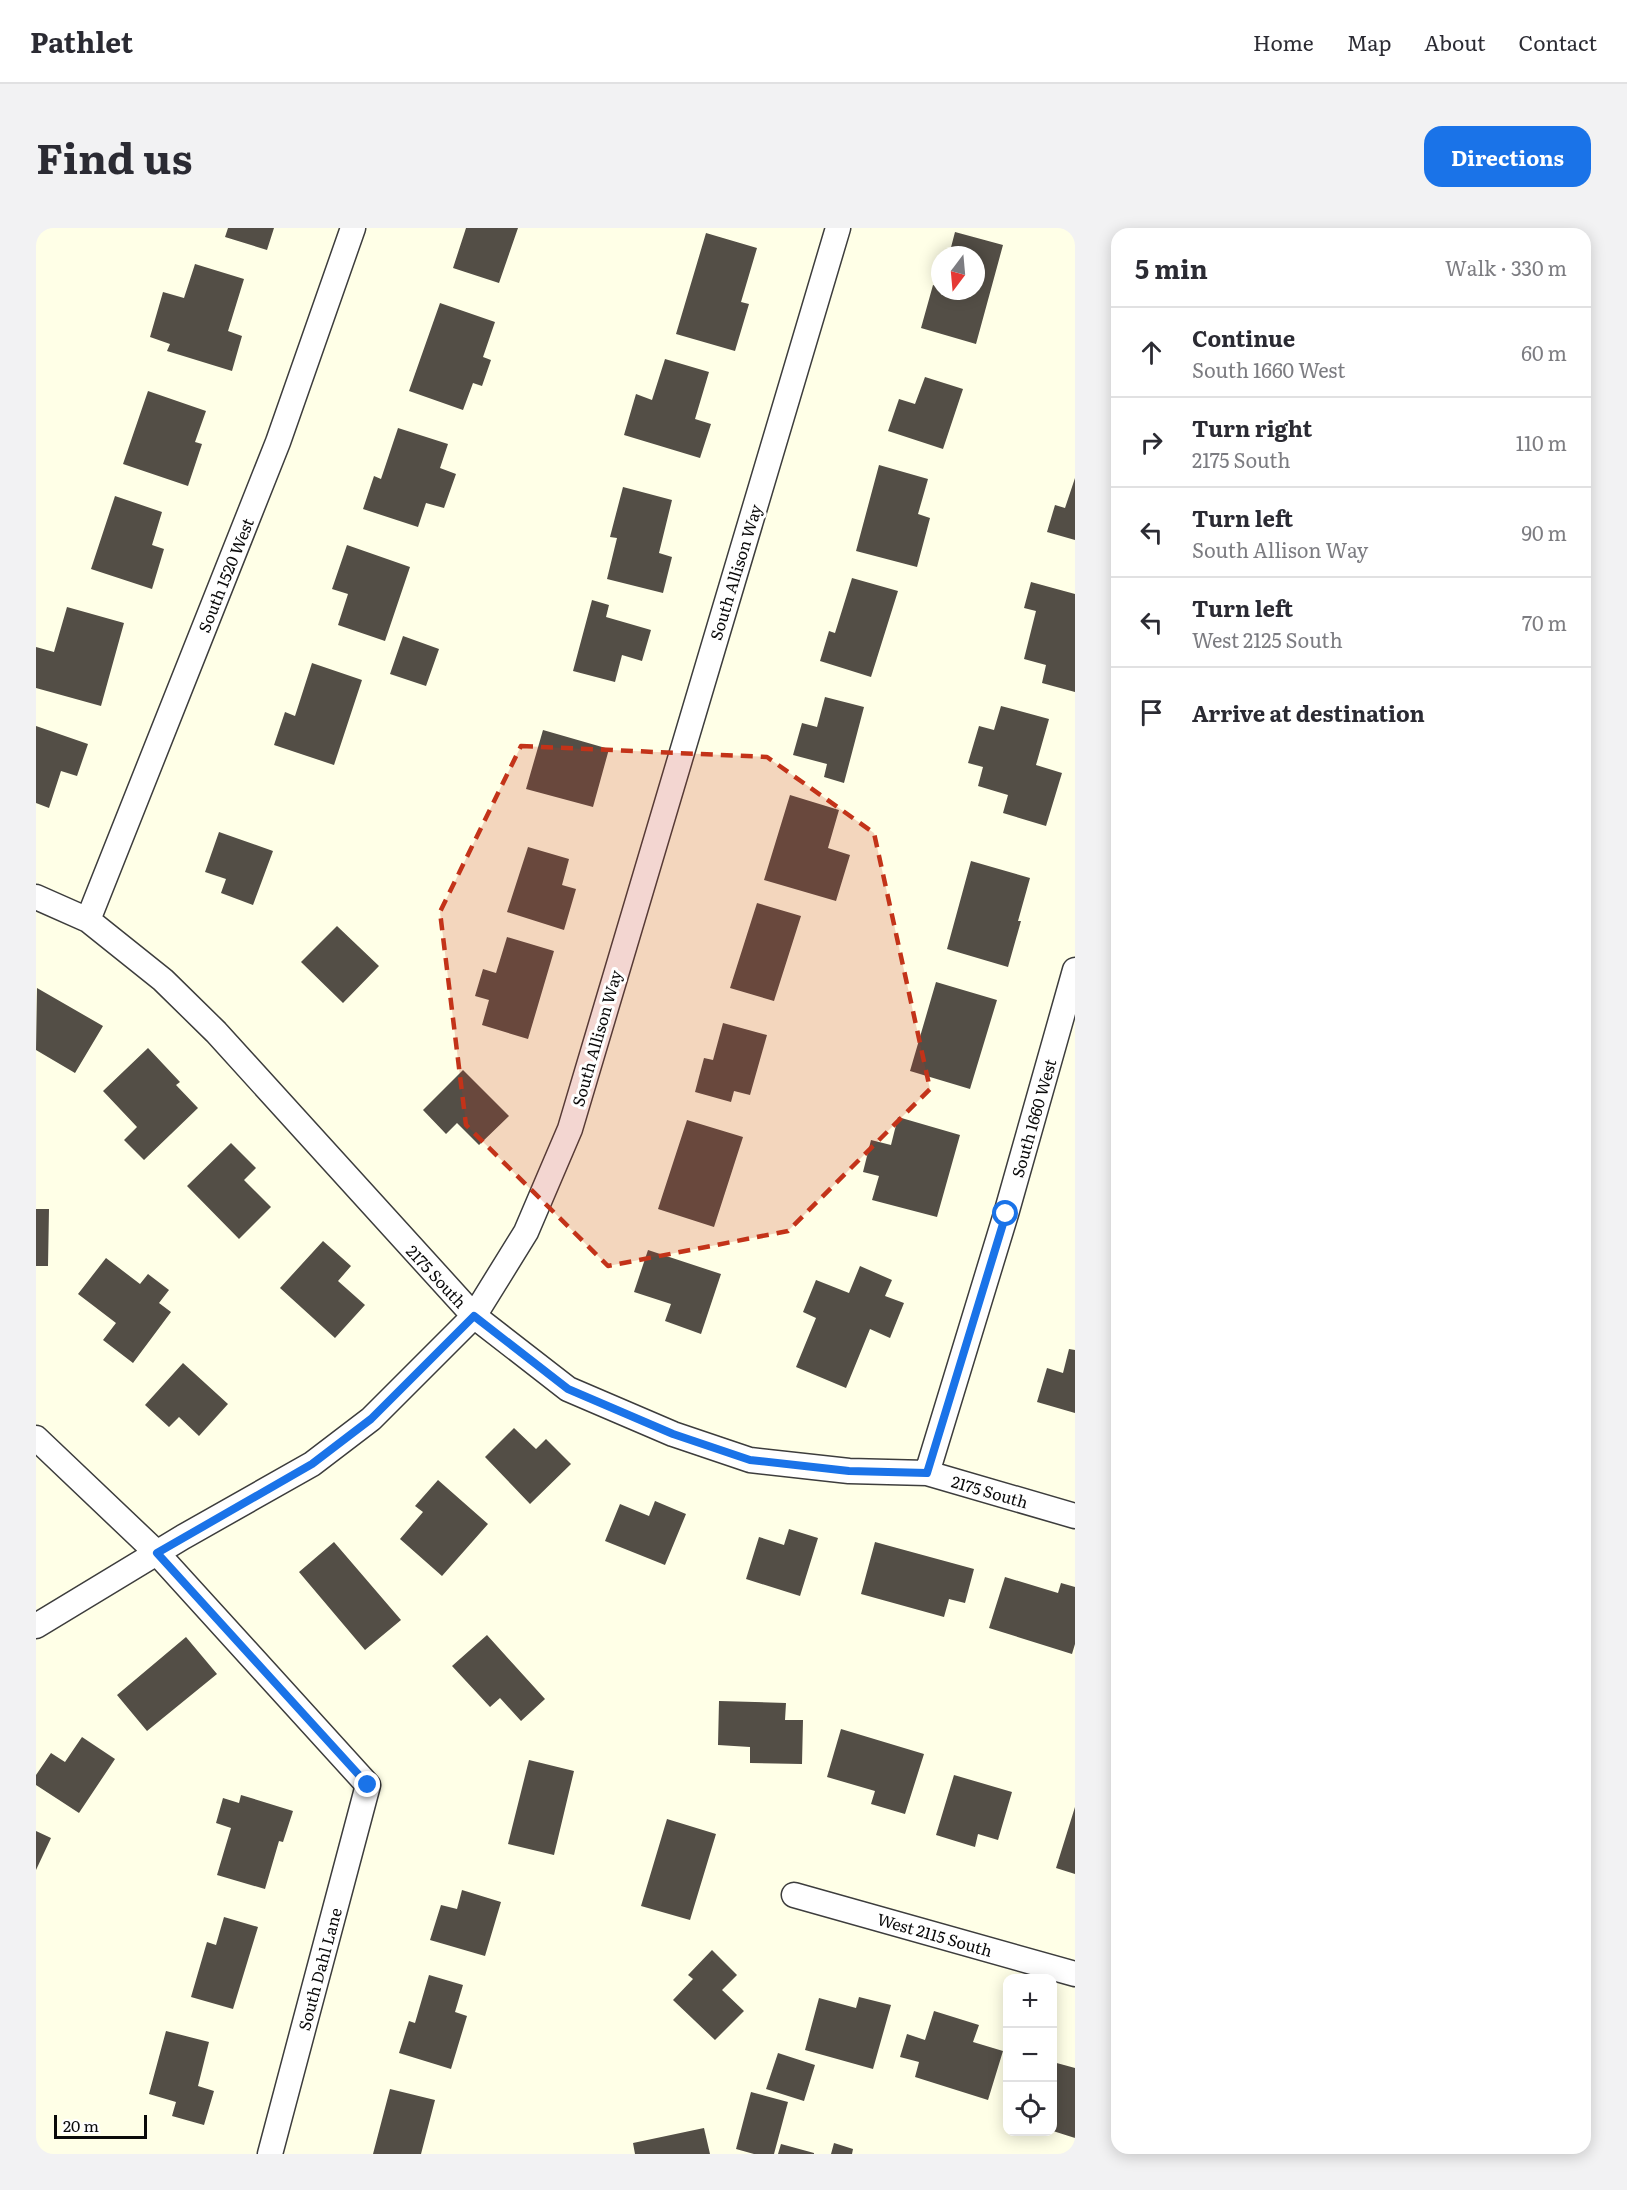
<!DOCTYPE html>
<html lang="en">
<head>
<meta charset="utf-8">
<style>
  :root { --surface:#fff; --page:#f2f2f3; --text:#2b2b33; --muted:#7c7c81; --line:#e1e1e2; --accent:#1a73e8 }
  body { margin:0; font-family:Literata,serif; background:var(--page); color:var(--text) }
  .controls { position:absolute; right:18px; bottom:18px; display:grid; overflow:hidden; border-radius:12px; box-shadow:0 3px 15px #0003 }
  .controls button { width:54px; height:54px; display:grid; place-items:center; padding:0; border:0; border-bottom:2px solid var(--line); background:var(--surface); color:var(--text); font:30px sans-serif }
  .compass { position:absolute; left:895px; top:18px; width:54px; height:54px; border-radius:50%; background:var(--surface); box-shadow:0 3px 15px #0003; rotate:196deg }
  .scale { position:absolute; left:18px; bottom:15px; width:93px; box-sizing:border-box; padding-left:6px; border:3px solid #0a0a0a; border-top:0; font-size:16px; line-height:21px; white-space:nowrap; color:#0a0a0a; -webkit-text-stroke:4px #fff; paint-order:stroke }
  .stop { position:absolute; width:18px; height:18px; margin:-14px; border:4px solid #1a73e8; border-radius:50%; background:#fff }
  .stop.end { background:#1a73e8; border-color:#fff; box-shadow:0 2px 6px #0008 }
  .list { margin:0; padding:0; list-style:none }
  h2 { display:flex; justify-content:space-between; align-items:center; height:78px; margin:0; padding:0 24px; font-size:26px }
  h2 small { font-size:20px; font-weight:400; color:var(--muted) }
  .list li { display:grid; grid-template-columns:39px 1fr auto; gap:18px; align-items:center; box-sizing:border-box; height:90px; padding:0 24px; border-top:2px solid var(--line) }
  .list b { display:block; font-size:22px; white-space:nowrap }
  .list p { margin:0; font-size:20px; white-space:nowrap; color:var(--muted) }
  .list em { font-size:20px; font-style:normal; color:var(--muted) }
  .icon { flex:none; width:33px; height:33px; fill:none; stroke:currentColor; stroke-width:2; stroke-linecap:round; stroke-linejoin:round }
  .map { position:relative; flex:none; width:1039px; height:1926px; overflow:hidden; border-radius:18px }
  header { display:flex; align-items:center; gap:36px; box-sizing:border-box; height:84px; padding:0 30px; background:var(--surface); border-bottom:2px solid var(--line) }
  header strong { font-size:28px }
  nav { display:flex; gap:33px; margin-inline-start:auto; font-size:21px }
  .intro { display:flex; align-items:center; justify-content:space-between; box-sizing:border-box; height:144px; padding:0 36px }
  h1 { margin:0; font-size:42px }
  .button { padding:15px 27px; border-radius:18px; background:var(--accent); color:#fff; font-size:21px; font-weight:700 }
  main { display:flex; gap:36px; padding:0 36px }
  aside { flex:1; background:var(--surface); border-radius:18px; box-shadow:0 3px 15px #0003 }
  .map>svg:first-child { display:block }
</style>
</head>
<body>
<header>
<strong>Pathlet</strong>
<nav><a>Home</a><a>Map</a><a>About</a><a>Contact</a></nav>
</header>
<div class="intro"><h1>Find us</h1><a class="button">Directions</a></div>
<main>
<div class="map">
<svg width="1039" height="1926" viewBox="0 0 1039 1926">
  <rect width="100%" height="100%" fill="#ffffe7"/>
  <!-- building -->
  <path fill="#534e46" d="M192,0H238L231,22L189,9Z
    M430,0H482L463,55L417,40Z
    M919,4L967,17L940,116L885,100L897,57L904,59V63H940V27H913Z
    M670,5L721,20L705,74L713,76L699,123L640,106Z
    M159,36L208,51L192,103L206,108L196,143L131,123L134,116L114,109L127,64L148,70Z
    M404,75L459,94L447,129L455,132L446,158L437,155L427,182L373,163Z
    M629,131L673,144L659,191L675,196L664,230L588,207L600,166L616,172Z
    M889,149L927,161L907,221L852,203L863,171L879,176Z
    M112,163L170,183L159,214L166,216L152,258L87,236Z
    M362,200L412,216L404,240L420,246L408,280L390,275L382,299L327,281L338,248L345,251Z
    M843,237L892,251L882,286L894,290L881,339L820,323Z
    M1039,250V312L1011,304L1019,277L1029,280Z
    M587,259L636,272L623,325L636,329L627,365L571,351L581,310L574,309Z
    M79,268L126,284L116,317L128,321L116,361L55,341Z
    M311,317L374,339L349,413L302,397L312,366L296,361Z
    M816,350L862,363L835,449L784,433L793,403L799,405Z
    M995,354L1039,366V464L1006,455L1010,437L988,431L1000,383L988,380Z
    M556,372L573,377L570,389L615,402L606,433L586,427L579,454L537,443Z
    M31,379L88,395L65,478L0,460V419L18,424Z
    M367,408L403,421L390,458L354,446Z
    M276,435L326,452L298,537L238,517L249,484L259,488Z
    M789,469L828,479L808,555L788,549L791,536L757,527L766,495L781,499Z
    M965,478L1013,491L1000,537L1026,545L1010,598L967,585L972,567L942,558L947,539L932,535L943,498L958,502Z
    M0,498L52,516L41,548L25,543L13,580L0,575Z
    M507,502L573,521L557,579L490,561Z
    M754,567L803,582L792,620L814,627L800,673L728,652Z
    M183,604L237,623L217,677L185,665L190,651L169,644Z
    M492,619L533,631L526,657L540,661L528,702L471,684Z
    M935,633L994,650L982,693H985L972,739L911,721Z
    M721,675L765,688L738,773L694,760Z
    M301,698L343,738L307,775L265,734Z
    M471,709L518,723L492,811L446,797L453,772L439,768L447,741L460,745Z
    M900,754L961,772L934,861L874,843Z
    M1,760L67,798L39,845L0,822Z
    M687,795L731,807L714,867L698,863L695,874L659,864L668,830L677,832Z
    M112,820L144,854L140,857L162,880L108,932L88,912L101,899L67,863Z
    M427,842L473,888L443,917L421,895L410,906L387,882Z
    M862,889L924,907L901,989L836,972L843,948L827,944L835,912L855,917Z
    M651,892L707,909L678,999L622,981Z
    M195,915L220,940L208,952L235,979L203,1011L151,958Z
    M0,981H13L12,1038H0Z
    M287,1013L315,1038L302,1053L329,1077L299,1110L244,1060Z
    M612,1022L685,1046L665,1106L629,1093L635,1076L598,1064Z
    M70,1030L104,1056L112,1046L133,1062L123,1075L135,1084L97,1135L67,1112L80,1095L42,1066Z
    M824,1038L856,1052L849,1068L868,1075L854,1110L834,1101L810,1160L760,1139L780,1090L767,1084L780,1052L813,1065Z
    M1033,1121L1039,1122V1185L1001,1174L1011,1140L1027,1145Z
    M147,1135L192,1176L163,1208L143,1189L133,1199L109,1177Z
    M478,1200L500,1221L510,1211L535,1236L494,1276L449,1229Z
    M402,1252L452,1296L406,1348L364,1311L387,1284L379,1278Z
    M619,1273L650,1286L629,1337L569,1313L584,1276L613,1288Z
    M753,1301L782,1310L764,1368L710,1351L723,1309L748,1317Z
    M298,1314L365,1392L329,1422L263,1344Z
    M839,1314L938,1341L929,1375L913,1371L908,1389L825,1366Z
    M969,1349L1022,1365L1025,1355L1039,1359V1416L1036,1426L953,1400Z
    M451,1407L509,1471L485,1493L464,1470L454,1479L416,1438Z
    M150,1409L181,1446L111,1503L81,1467Z
    M683,1473L750,1475L749,1492H767L766,1536L714,1535V1519L682,1517Z
    M805,1501L888,1526L869,1586L835,1576L839,1563L791,1549Z
    M46,1509L79,1531L43,1585L0,1557V1547L15,1525L29,1534Z
    M493,1532L538,1543L518,1627L472,1616Z
    M918,1547L976,1564L962,1612L942,1606L939,1619L900,1607Z
    M205,1567L257,1583L247,1614L243,1613L229,1661L181,1647L195,1600L180,1595L187,1570L203,1575Z
    M1039,1579V1646L1020,1640Z
    M631,1591L680,1606L654,1692L605,1678Z
    M0,1603L15,1610L0,1642Z
    M426,1662L465,1674L449,1728L394,1712L405,1677L421,1681Z
    M188,1689L222,1699L197,1781L155,1769L171,1714L180,1717Z
    M676,1722L701,1747L686,1762L708,1783L679,1812L637,1772L657,1751L652,1747Z
    M393,1747L427,1757L419,1784L431,1788L415,1841L363,1825L373,1793L379,1795Z
    M823,1769L855,1777L837,1841L769,1822L783,1770L820,1780Z
    M898,1783L943,1797L937,1814L967,1823L952,1872L879,1849L883,1834L864,1829L871,1806L889,1812Z
    M130,1803L173,1814L162,1858L178,1863L168,1897L136,1888L140,1874L113,1866Z
    M742,1825L779,1837L768,1873L730,1861Z
    M1017,1834L1039,1840V1910L1017,1903Z
    M354,1861L399,1872L385,1926H337Z
    M715,1864L752,1874L738,1926H718L700,1921Z
    M668,1900L674,1926H599L597,1915Z
    M798,1915L817,1921L816,1926H795Z
    M745,1916L778,1925V1926H742Z"/>
  <g fill="none" stroke-linecap="round" stroke-linejoin="round">
    <!-- minor casing -->
    <g stroke="#3d3d3d" stroke-width="27">
      <path id="minor" d="M0,669L52,692L127,752L180,804L438,1088L532,1161L637,1206L714,1232L813,1243L891,1245L1039,1288
        M52,692L242,214L317,0
        M0,1210L121,1325L332,1557L234,1926
        M891,1245L970,986L1039,742
        M0,1398L147,1309L276,1236L335,1191L438,1088L490,1004L534,901L802,0
        M758,1667L1039,1746"/>
    </g>
    <!-- minor -->
    <use href="#minor" stroke="#fff" stroke-width="24"/>
  </g>
  <g fill="none" stroke-linecap="round" stroke-linejoin="round">
    <!-- route -->
    <path stroke="#1a73e8" stroke-width="8" d="M332,1557L121,1325L276,1236L335,1191L438,1088L532,1161L637,1206L714,1232L813,1243L891,1245L970,986"/>
  </g>
  <!-- marked area -->
  <path fill="#c33319" fill-opacity="0.2" stroke="#c33319" stroke-width="4.5" stroke-dasharray="12 8" stroke-linejoin="round" d="M485,518L731,529L838,605L894,861L752,1003L572,1038L430,897L404,684Z"/>
  <g text-anchor="middle" dominant-baseline="central" stroke-width="6" stroke-linejoin="round" paint-order="stroke">
    <!-- street labels -->
    <g font-size="16" fill="#0a0a0a" stroke="#fff">
      <text transform="translate(699 344) rotate(-73)">South Allison Way</text>
      <text transform="translate(189 347) rotate(-68)">South 1520 West</text>
      <text transform="translate(560 810) rotate(-74)">South Allison Way</text>
      <text transform="translate(997 890) rotate(-74)">South 1660 West</text>
      <text transform="translate(401 1048) rotate(47)">2175 South</text>
      <text transform="translate(954 1263) rotate(16)">2175 South</text>
      <text transform="translate(899 1706) rotate(16)">West 2115 South</text>
      <text transform="translate(283 1741) rotate(-75)">South Dahl Lane</text>
    </g>
  </g>
</svg>
<div class="controls">
<button>+</button>
<button>−</button>
<button><svg class="icon" aria-label="locate" viewBox="0 0 24 24"><circle cx="12" cy="12" r="6"/><path d="M12 2v4M12 18v4M2 12h4M18 12h4"/></svg></button>
</div>
<svg class="compass" viewBox="-18 -18 36 36"><path d="M0-13l5 13h-10z" fill="#e53935"/><path d="M0 13l5-13h-10z" fill="#7c7c81"/></svg>
<div class="scale">20 m</div>
<div class="stop" style="left:970px;top:986px"></div>
<div class="stop end" style="left:332px;top:1557px"></div>
</div>
<aside>
<h2>5 min<small>Walk · 330 m</small></h2>
<ul class="list">
<li><svg class="icon" aria-label="ahead" viewBox="0 0 24 24"><path d="M12 20V5M6 11l6-6 6 6"/></svg><div><b>Continue</b><p>South 1660 West</p></div><em>60 m</em></li>
<li><svg class="icon" aria-label="right" viewBox="0 0 24 24"><path d="M7 20v-9h11M14 6l5 5-5 5"/></svg><div><b>Turn right</b><p>2175 South</p></div><em>110 m</em></li>
<li><svg class="icon" aria-label="left" viewBox="0 0 24 24"><path d="M17 20v-9H6M10 6l-5 5 5 5"/></svg><div><b>Turn left</b><p>South Allison Way</p></div><em>90 m</em></li>
<li><svg class="icon" aria-label="left" viewBox="0 0 24 24"><path d="M17 20v-9H6M10 6l-5 5 5 5"/></svg><div><b>Turn left</b><p>West 2125 South</p></div><em>70 m</em></li>
<li><svg class="icon" aria-label="arrive" viewBox="0 0 24 24"><path d="M6 21V4h12l-3 4 3 4H6"/></svg><div><b>Arrive at destination</b></div></li>
</ul>
</aside>
</main>
</body>
</html>
